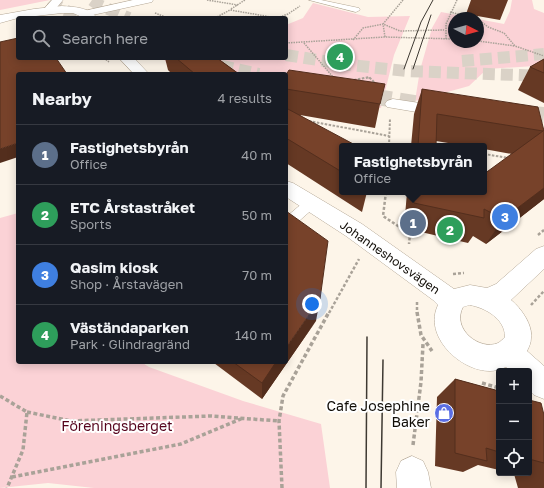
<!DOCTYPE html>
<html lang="en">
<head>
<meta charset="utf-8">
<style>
  :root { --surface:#171b24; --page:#242831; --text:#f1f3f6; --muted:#9ea1a6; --line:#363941; --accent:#0b8043 }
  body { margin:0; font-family:"Golos Text",sans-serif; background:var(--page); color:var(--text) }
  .controls { position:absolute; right:12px; bottom:12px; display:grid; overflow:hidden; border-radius:4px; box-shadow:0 2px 10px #0003 }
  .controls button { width:36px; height:36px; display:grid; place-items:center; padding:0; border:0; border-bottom:1px solid var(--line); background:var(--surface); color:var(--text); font:20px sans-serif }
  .compass { position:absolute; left:448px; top:12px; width:36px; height:36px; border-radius:50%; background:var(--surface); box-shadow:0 2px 10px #0003; rotate:96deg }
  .you { position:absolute; left:312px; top:304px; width:14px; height:14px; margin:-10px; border:3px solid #fff; border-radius:50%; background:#1a73e8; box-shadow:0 0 0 6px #1a73e833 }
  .badge { display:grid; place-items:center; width:26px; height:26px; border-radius:50%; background:var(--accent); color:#fff; font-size:13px; font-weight:700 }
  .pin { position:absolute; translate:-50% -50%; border:2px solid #fff; box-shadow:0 1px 4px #0006 }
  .popup { position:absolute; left:339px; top:143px; width:148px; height:52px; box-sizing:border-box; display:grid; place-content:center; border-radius:4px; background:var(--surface); filter:drop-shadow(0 1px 3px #0005); font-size:13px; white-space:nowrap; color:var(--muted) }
  .popup b { font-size:15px; color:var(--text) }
  .popup::after { content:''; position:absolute; left:50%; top:100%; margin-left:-8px; border:8px solid transparent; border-top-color:var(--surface) }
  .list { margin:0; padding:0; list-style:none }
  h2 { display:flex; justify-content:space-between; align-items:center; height:52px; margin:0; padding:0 16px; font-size:17px }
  h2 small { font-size:13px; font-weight:400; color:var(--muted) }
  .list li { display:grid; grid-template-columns:26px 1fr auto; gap:12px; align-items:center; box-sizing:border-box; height:60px; padding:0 16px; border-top:1px solid var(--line) }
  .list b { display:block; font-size:15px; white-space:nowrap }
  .list p { margin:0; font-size:13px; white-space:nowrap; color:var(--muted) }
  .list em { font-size:13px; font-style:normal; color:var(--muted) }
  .icon { flex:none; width:22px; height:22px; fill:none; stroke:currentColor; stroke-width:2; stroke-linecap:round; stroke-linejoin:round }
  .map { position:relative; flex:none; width:544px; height:488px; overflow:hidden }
  .search { position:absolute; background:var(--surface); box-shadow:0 2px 10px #0003; left:16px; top:16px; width:272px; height:44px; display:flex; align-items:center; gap:10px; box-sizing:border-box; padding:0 14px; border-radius:4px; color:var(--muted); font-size:15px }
  .panel { position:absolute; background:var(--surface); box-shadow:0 2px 10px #0003; left:16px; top:72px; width:272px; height:292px; border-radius:4px }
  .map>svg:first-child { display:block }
</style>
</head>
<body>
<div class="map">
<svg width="544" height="488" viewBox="0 0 544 488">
  <rect width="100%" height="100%" fill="#fdf5e9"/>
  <!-- green -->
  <path fill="#fbd2d6" d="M0,0H61H50L0,10Z
    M512,0H532L534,9L544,13V68L535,66L487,69L469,86L415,101L420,70L432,28L441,12L473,18H454V42H478V19L504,24L510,11Z
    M313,3L368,17L410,16L394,55L381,108L286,93V74H202L171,69L163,58H286V25L303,18Z
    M18,213V362H141L149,367L243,401L321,424L330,488H94L48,483L0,488V218Z"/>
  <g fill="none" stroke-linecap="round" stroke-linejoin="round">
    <!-- highway-tunnel-far1 -->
    <path stroke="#dad2c7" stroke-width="12" stroke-dasharray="12 6" stroke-linecap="butt" d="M51,0L56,5L80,18
      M92,0L99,5L129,18
      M286,55L350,65L406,71L544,76
      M186,58L259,74
      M462,61L544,54"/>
    <!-- highway-tunnel -->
    <path stroke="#dad2c7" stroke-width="16" stroke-dasharray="16 8" stroke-linecap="butt" d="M352,93L421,104
      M511,112L544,115"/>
    <!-- lane casing -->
    <g stroke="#b4a795" stroke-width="1">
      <path id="lane" d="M309,0H321L359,8L360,10L356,12Z
        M310,199L315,201L316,204L315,207L291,228L286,229V217L305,201Z"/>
    </g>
    <!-- street casing -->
    <g stroke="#b4a795" stroke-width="1">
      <path id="street" d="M52,0H63L54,11H46L44,9Z
        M133,0H153L152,2L88,16L84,15L82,13L84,11Z
        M393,99L446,107L452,109L454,112L452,115L446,117L387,107L385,104L387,101Z
        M412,456L423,461L428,472L431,488H397L396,472L401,461Z"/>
    </g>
    <!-- secondary casing -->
    <g stroke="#b4a795" stroke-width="1">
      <path id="secondary" d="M62,6C74,7 89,7 97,18H84L73,13H62L18,18L0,23V15L34,9Z
        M119,58H134L149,74H134Z
        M286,181L293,183L362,224L454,289L470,285L487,288L496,284L536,249L544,246V269L511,300C521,308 533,325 531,338C531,343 529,347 527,351L544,366V399L534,395L529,390V371H510L506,367C501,369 495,371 490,371C460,371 423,336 438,305L433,300L346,236L286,197ZM470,305C486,308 505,319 505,337C503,339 500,342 498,343C480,351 451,329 463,307Z"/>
    </g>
    <!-- path-far3 -->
    <path stroke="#a9a298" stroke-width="1.5" stroke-dasharray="1.5 1" stroke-linecap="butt" d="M207,0L238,5
      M403,0L383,24L400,31L444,30
      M231,9L245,0
      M450,12L473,18
      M155,13L168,18
      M215,18L230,10L277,18L288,14L300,6
      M478,19L488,27L504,33L515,46L544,56
      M446,39V24L457,0
      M353,40L363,28L383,24L385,37
      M478,41L515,46
      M286,43L385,37L454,39
      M304,43L333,77
      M104,58L109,62
      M366,78H370"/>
    <!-- path-far2 -->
    <path stroke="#a9a298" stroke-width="2" stroke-dasharray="2.5 1.5" stroke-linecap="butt" d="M354,80L369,77L376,84
      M309,121L389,136
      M389,146L390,118
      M431,146H439
      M484,154L509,158"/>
    <!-- path-far1 -->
    <path stroke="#a9a298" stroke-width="2.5" stroke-dasharray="3 2" stroke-linecap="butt" d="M386,192L383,216L410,234L409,244
      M538,235L544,230
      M453,274L464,273
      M417,302V313
      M531,305L544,291
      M329,313L359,259"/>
    <!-- path -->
    <path stroke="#a9a298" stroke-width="3.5" stroke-dasharray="4 2.5" stroke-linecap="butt" d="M417,312L421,335L432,351
      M482,383L499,388
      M0,396L27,412L23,450L7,488
      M27,412L71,421L211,416L279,421
      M413,445L421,382L423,344
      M12,477L181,444L241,419
      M282,488L279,421L283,396L329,312"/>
    <!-- lane -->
    <use href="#lane" fill="#fff" fill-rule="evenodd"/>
    <!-- street -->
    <use href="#street" fill="#fff" fill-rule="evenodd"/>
    <!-- secondary -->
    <use href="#secondary" fill="#fff" fill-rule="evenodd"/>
    <!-- tram-far1 -->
    <path stroke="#3e3932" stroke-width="1" d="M404,69L421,22L433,0
      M413,69L431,15"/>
    <!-- tram -->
    <path stroke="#3e3932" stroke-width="1.5" d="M366,488L367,337
      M381,488L383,360"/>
  </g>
  <!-- wall -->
  <path fill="#663924" d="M471,0H508L500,20L466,14Z
    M165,58H217L239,74H172L168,70Z
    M544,59V103L518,90L530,67Z
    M286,75L380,104L375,128L300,115L342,146V192H367L362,212L286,163Z
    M422,89L544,130V199L486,244L473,236L468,243L404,228L407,192H484L512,154L484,149V146H466L436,141V146H411L414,114Z
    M316,321L262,399L214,363V362H286Z
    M455,379L499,391V470L478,465L463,472L435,466L437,397Z
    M529,400L544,415V488H518L514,474L509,473H529Z"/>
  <!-- shaded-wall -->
  <path fill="#532e1d" d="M18,143V157L0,163V149Z
    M544,188V199L486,244L503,219Z
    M320,299L316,321L262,399V383L276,362H286V348Z"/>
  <!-- building -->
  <path fill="#77422a" stroke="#532e1d" d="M18,38V58H56L67,74H18V143L0,149V42Z
    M176,58H217L239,74H195Z
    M544,59V73L530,67Z
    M289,70L385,84L380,104L286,89V75Z
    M422,89L538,107L544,131V130V188L503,219L484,209V218L414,203V192H484V174L543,131L437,114L436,146H418Z
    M286,108L357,146H342V172L286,138Z
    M286,211L328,241L320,299L286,348Z
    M233,362H276L262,383Z
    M455,379L499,391V452L486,448L487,461L455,453Z
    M529,400L541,403L544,415V463L529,459Z"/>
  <!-- icons -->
  <defs>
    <g id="shop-disc" transform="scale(1)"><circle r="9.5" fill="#5a6ee4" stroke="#fff"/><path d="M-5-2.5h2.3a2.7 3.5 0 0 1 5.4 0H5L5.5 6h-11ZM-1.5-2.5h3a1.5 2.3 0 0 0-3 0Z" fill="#fff"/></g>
  </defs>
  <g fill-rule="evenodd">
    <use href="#shop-disc" x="444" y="413"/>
  </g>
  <g text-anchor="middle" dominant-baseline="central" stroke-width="4" stroke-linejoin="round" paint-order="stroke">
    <!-- street labels -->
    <g font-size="12" fill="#110d07" stroke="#fff">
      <text transform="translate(390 257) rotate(35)">Johanneshovsvägen</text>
    </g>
    <!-- near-poi labels -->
    <g font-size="14" fill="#110d07" stroke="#fff" text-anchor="end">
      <text x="430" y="405">Cafe Josephine<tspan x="430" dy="16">Baker</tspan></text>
    </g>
    <!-- near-park labels -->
    <g font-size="14" fill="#56041d" stroke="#fff">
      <text x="117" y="425">Föreningsberget</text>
    </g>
  </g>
</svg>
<div class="controls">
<button>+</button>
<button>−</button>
<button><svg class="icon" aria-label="locate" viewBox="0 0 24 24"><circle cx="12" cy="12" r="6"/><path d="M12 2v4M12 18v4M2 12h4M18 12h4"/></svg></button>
</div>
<svg class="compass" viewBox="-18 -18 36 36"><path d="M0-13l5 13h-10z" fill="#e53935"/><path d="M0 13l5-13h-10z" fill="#9ea1a6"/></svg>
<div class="you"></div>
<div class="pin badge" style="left:413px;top:223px;background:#5c6f8a">1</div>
<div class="popup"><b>Fastighetsbyrån</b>Office</div>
<div class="pin badge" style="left:450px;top:230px;background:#2e9e5b">2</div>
<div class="pin badge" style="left:505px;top:217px;background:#3f7fe0">3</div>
<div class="pin badge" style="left:340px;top:57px;background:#2e9e5b">4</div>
<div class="search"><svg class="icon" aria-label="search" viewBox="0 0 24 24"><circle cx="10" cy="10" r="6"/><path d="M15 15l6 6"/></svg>Search here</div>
<section class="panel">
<h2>Nearby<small>4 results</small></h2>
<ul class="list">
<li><span class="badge" style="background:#5c6f8a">1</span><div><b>Fastighetsbyrån</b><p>Office</p></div><em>40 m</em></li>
<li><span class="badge" style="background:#2e9e5b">2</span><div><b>ETC Årstastråket</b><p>Sports</p></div><em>50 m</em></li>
<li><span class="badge" style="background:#3f7fe0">3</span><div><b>Qasim kiosk</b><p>Shop · Årstavägen</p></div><em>70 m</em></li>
<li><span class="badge" style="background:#2e9e5b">4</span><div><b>Väständaparken</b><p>Park · Glindragränd</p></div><em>140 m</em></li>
</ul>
</section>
</div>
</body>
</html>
